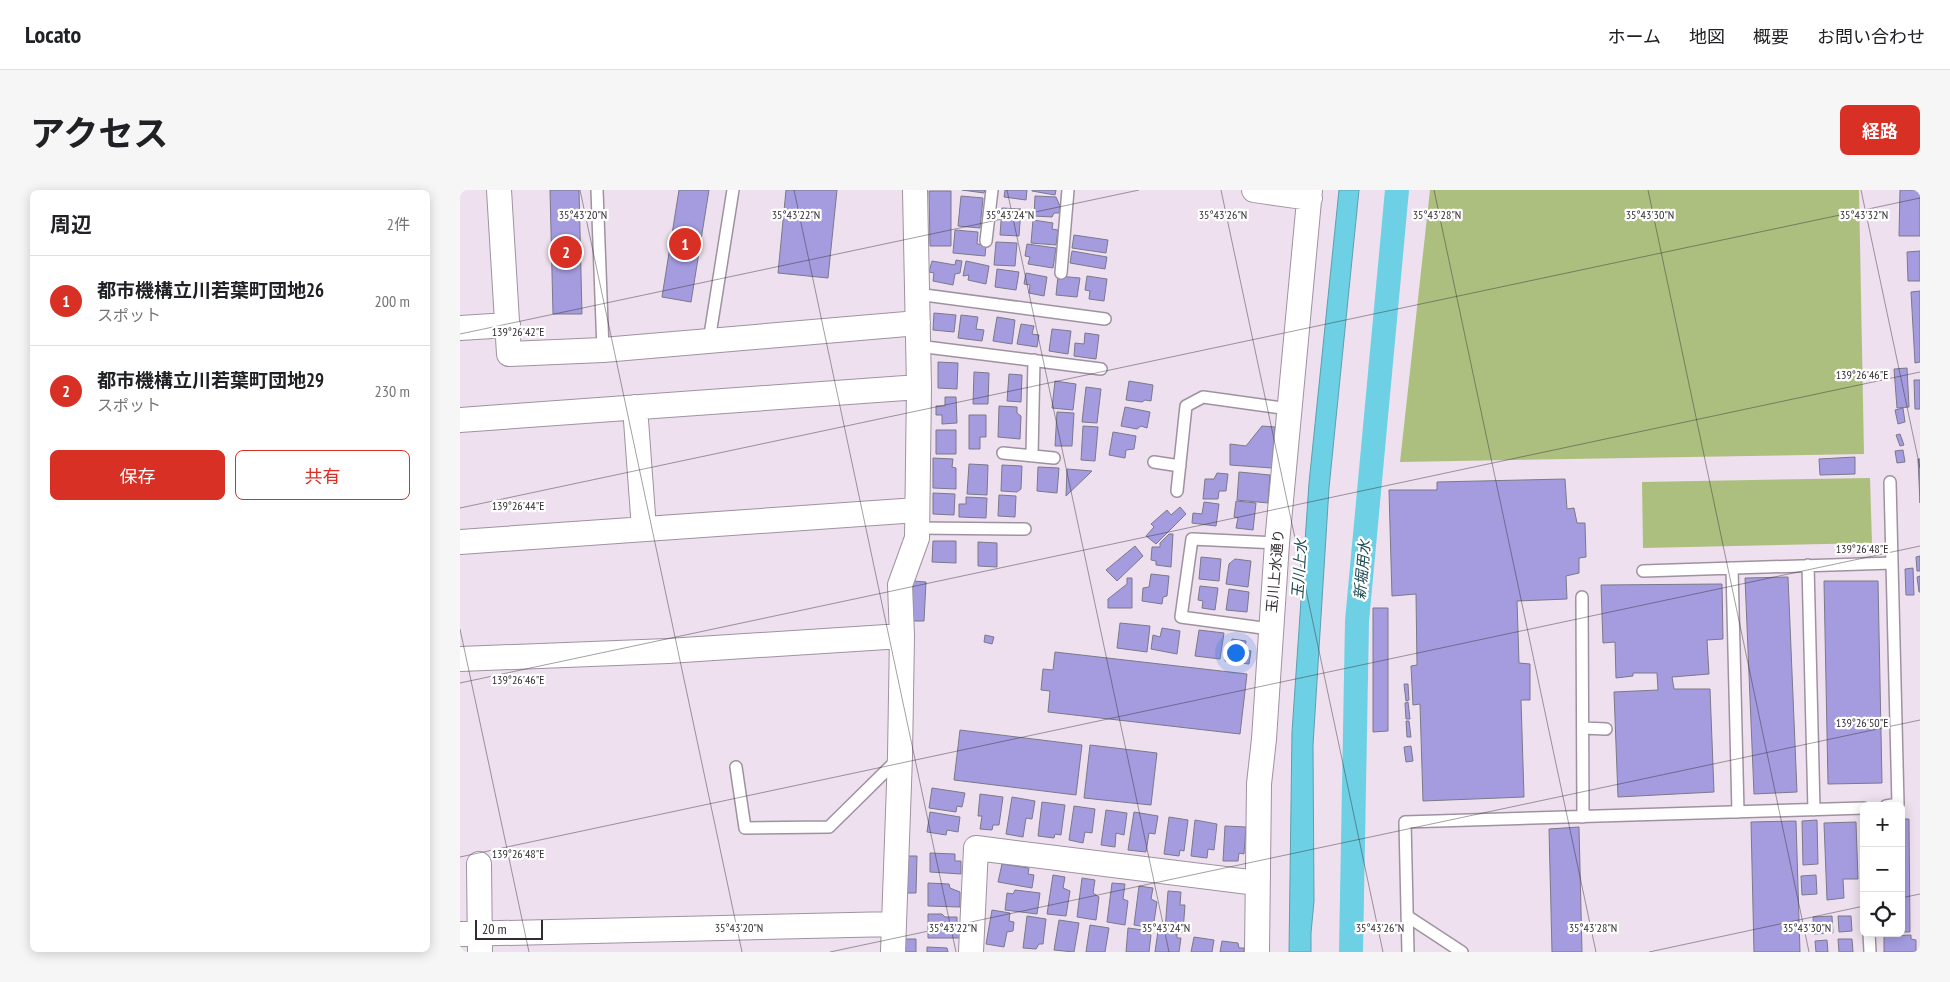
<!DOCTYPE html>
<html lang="ja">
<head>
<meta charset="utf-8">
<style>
  :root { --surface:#fff; --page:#f6f6f6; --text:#202124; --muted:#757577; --line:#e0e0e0; --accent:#d93025 }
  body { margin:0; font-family:"PT Sans Narrow","Noto Sans JP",sans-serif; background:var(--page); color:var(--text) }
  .controls { position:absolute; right:15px; bottom:15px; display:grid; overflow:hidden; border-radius:8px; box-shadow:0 2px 12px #0003 }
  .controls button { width:45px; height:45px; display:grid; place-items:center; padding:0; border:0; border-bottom:1px solid var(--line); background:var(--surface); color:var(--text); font:25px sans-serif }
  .scale { position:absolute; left:15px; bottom:12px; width:68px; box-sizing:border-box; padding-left:5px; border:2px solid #322c32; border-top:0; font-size:14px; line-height:18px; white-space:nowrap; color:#322c32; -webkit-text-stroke:4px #fff; paint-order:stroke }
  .you { position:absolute; left:775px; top:462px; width:18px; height:18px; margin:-12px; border:4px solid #fff; border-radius:50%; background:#1a73e8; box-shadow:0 0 0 8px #1a73e833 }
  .badge { display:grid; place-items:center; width:32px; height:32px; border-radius:50%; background:var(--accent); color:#fff; font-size:16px; font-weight:700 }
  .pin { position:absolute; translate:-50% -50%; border:2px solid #fff; box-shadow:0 1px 5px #0006 }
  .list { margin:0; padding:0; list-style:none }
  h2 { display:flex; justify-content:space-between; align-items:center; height:65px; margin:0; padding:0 20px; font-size:21px }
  h2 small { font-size:16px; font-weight:400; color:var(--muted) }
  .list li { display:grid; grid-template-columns:32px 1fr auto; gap:15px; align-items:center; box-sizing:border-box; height:90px; padding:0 20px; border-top:1px solid var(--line) }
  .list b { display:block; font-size:19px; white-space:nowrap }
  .list p { margin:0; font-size:16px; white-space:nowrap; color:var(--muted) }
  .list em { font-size:16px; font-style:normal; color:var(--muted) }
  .actions { display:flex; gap:10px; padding:15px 20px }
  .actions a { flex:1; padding:11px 0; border:1px solid var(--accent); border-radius:8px; text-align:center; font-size:18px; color:var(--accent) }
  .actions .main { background:var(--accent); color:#fff }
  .icon { flex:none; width:28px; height:28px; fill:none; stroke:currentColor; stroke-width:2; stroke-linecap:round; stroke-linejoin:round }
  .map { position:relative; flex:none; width:1460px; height:762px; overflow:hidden; border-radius:8px }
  header { display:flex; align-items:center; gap:30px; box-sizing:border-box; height:70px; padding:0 25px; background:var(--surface); border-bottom:1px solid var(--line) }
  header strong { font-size:24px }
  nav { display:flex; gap:28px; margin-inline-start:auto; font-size:18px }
  .intro { display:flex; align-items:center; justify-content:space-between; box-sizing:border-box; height:120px; padding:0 30px }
  h1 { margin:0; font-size:35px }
  .button { padding:12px 22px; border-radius:8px; background:var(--accent); color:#fff; font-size:18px; font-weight:700 }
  main { display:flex; gap:30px; padding:0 30px }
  aside { flex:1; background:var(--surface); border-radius:8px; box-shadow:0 2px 12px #0003 }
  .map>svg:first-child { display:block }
</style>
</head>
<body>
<header>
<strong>Locato</strong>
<nav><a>ホーム</a><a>地図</a><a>概要</a><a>お問い合わせ</a></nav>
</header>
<div class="intro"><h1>アクセス</h1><a class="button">経路</a></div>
<main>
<aside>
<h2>周辺<small>2件</small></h2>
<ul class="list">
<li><span class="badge">1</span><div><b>都市機構立川若葉町団地26</b><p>スポット</p></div><em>200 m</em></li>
<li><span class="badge">2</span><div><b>都市機構立川若葉町団地29</b><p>スポット</p></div><em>230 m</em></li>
</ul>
<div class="actions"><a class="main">保存</a><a>共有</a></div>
</aside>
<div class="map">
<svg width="1460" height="762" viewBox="0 0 1460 762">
  <rect width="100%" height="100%" fill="#eee0ee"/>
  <!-- green -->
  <path fill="#adbf7f" d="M970,0H1399L1404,264L940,272Z
    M1410,288L1412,353L1183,358L1182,292Z"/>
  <!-- water -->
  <path fill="#6ed0e4" stroke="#5c9faf" d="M879,0H899L869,298L853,555L854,711L851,743V762H829L832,542L849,293Z"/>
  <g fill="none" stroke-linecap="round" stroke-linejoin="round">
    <!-- canal -->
    <path stroke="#6ed0e4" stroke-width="24" d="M891,762L897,431L937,0"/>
  </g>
  <!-- building -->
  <path fill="#a49cdf" stroke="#7a7989" d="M90,0H119L122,124H93Z
    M219,0H249L231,112L202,107Z
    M326,0H377L368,88L318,83Z
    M502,0H525L524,3Z
    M545,0H567L566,10L544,7Z
    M572,0H596L595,5L572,1Z
    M1440,0H1460V46H1439Z
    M469,1H491V56H470Z
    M501,6L523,8L520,38L498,36Z
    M575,6L596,7L600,16L599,23H594L592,27L574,26Z
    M542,18L561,19L559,46L540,45Z
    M573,30L593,33L592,39L598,40L596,55L571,53Z
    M495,40L518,42L517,54L526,55L525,66L493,63Z
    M614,45L648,50L646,63L612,58Z
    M536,52L557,53L555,76L534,75Z
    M567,54L596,58L593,78L568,74L570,67L565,66Z
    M612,61L647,67L645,79L610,73Z
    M1460,61V91H1448L1447,62Z
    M496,70L502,71L500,83L495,84L493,95L473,91L474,83L469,82L472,71L495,75Z
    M506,71L529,76L526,94L508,90L509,85L503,86Z
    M537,79L559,82L556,100L535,97Z
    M566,83L587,87L584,106L569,103L570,95L564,94Z
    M598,86L620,88L617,107L596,105Z
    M627,86L647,89L644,111L629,109L630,101L625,100Z
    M1460,101V172L1455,173L1451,102Z
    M474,123L496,125L494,142L473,140Z
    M501,125L518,127L516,139L524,140L522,151L498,148Z
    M537,127L555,130L552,154L533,151Z
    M561,134L574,136L572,144L579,145L577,157L557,154Z
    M592,139L611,141L608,164L589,161Z
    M625,143L639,145L636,169L614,166L615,153L624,154Z
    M478,172L498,173L497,199L478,198Z
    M1447,178L1449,217L1437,218L1434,179Z
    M514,182L529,183L528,214H513Z
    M549,184L562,185L561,212L547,211Z
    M1454,190H1460V219H1455Z
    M595,191L616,194L613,220L592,218Z
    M669,191L693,195L691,211L685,210L682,212L666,210Z
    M626,197L641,199L637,233L622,232Z
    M485,207H496L497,233L482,234V225H476V216H485Z
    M539,216L557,217V223L561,226L560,249L538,247Z
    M665,217L690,222L687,238L681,236L677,239L661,236Z
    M1443,218L1445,232L1438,234L1435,220Z
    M597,222L614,223L612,256H595Z
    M509,225H526V247H520V259H509Z
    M623,236L638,237L635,271L621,270Z
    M802,236L815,237L812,278L770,275V254L786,256Z
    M476,240H496V264H476Z
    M653,242L676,246L674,259L666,260L665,268L649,265Z
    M1440,244L1444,255L1440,256L1436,245Z
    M1443,260L1445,272L1437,273L1435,261Z
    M1395,267V284L1360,285L1359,269Z
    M473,268L493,269L492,277L496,278V299L473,298Z
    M1458,269H1460V313Z
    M509,274L528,275L527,305L507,304Z
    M542,275L562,276L561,299L557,302L541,301Z
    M578,277L599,278L597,303L577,301Z
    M607,279L632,281L606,306Z
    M779,282L810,285L808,313L777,310Z
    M757,283L768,284L766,301H759L758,309H743L745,289H754Z
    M1105,289L1107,319L1114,318L1117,333H1125L1126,367L1119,368V383L1106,386L1107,409L1057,411L1059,473L1070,474V510H1061L1064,607L963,611L960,514L953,515L951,476L957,475L956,404L932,406L929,300H977V292Z
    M473,303L495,304L494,325L473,324Z
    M539,305L556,306L555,327L538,326Z
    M506,307L527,308L526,328L499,327V314H506Z
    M776,311L796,313L793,340L776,338L778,328L774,327Z
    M744,312L759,314L756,336L732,333L733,323L742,324Z
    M720,317L726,324L696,354L686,346L694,337L691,334L707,320L711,325Z
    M709,344H713L711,377L696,375V371L691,370L692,357H700V353Z
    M473,351H496V373L472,372Z
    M518,352L537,353V377L518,376Z
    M675,356L683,366L657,391L646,380Z
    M1460,366V381H1457L1456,367Z
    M741,367L761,369L759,391L739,389Z
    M775,369L791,371L788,397L766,394L769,374Z
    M1453,378L1454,405H1446L1445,379Z
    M691,384L709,386L707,406L703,407L702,414L682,411L683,398L689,397Z
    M1460,386V402H1459L1457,387Z
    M1328,387L1337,602L1294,604L1285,388Z
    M667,388H672V418H648V409L667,394Z
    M453,391L466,392L464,431H451Z
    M1364,391H1418L1422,593L1368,594Z
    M1262,394L1263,449L1247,450L1249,484L1212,487L1214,499H1250L1254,602L1158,607L1154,502L1198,500L1197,483H1173V486L1156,488L1155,452L1143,453L1141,395Z
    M740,396L758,398L755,420L742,418L743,411L738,410Z
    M769,399L789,402L787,422L766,420Z
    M913,418H928V541L913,542Z
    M660,433L690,436L687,462L657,458Z
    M702,438L720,441L717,464L691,459L693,445L700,447Z
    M739,440L764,443L760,469L735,466Z
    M525,445L534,447L532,454L524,452Z
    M772,449L786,451L785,460L791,461L789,474L765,471L767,457L771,456Z
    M595,462L787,484L780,544L588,522L590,501L581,500L583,479L593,480Z
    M944,494H948L949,510L946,511Z
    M948,512L950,529H946L945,513Z
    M946,531H949L951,547H947Z
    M500,540L622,555L616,605L494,590Z
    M630,555L697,563L691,615L624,608Z
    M951,556L953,571L946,572L944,557Z
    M472,598L505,603L502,617L497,616L496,622L469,618Z
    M520,604L543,607L539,635H533L532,640L520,639L522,626H518Z
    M552,607L575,611L572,629L566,628L563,647L546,644Z
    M582,612L605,615L601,645L595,644L594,648L578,646Z
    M614,616L635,619L632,643L625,642L623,653L609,650Z
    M646,620L667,623L664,645L656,643L655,657L641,655Z
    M470,622L500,627L498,642L487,640L486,645L467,642Z
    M674,622L698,626L695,644L689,643L686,662L668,660Z
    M709,627L728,630L724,661L720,660L719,666L704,664Z
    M1441,629H1449L1450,742H1441Z
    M735,630L757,634L754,660L748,659L747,668L731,666Z
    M1357,630L1358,674L1343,675L1342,631Z
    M1336,631L1340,762H1294L1291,632Z
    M1396,632L1398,689H1383L1384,708L1367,710L1364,633Z
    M765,636L786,637L784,664L779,663L778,671H763Z
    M1119,637L1122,762H1092L1089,639Z
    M470,663L495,664V671H501V684L470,682Z
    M443,666H457L456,703H443Z
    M542,674L569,678L568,684L574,685L572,698L538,692Z
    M593,685L605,687L603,698L610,701L606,726L587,724Z
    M1356,685L1357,704L1342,705L1341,686Z
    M622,688L635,690L633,703L639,707L636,730L617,727Z
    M468,693L489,694L490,698L500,702V717L468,716Z
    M652,693L665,694L663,709L668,711L665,735L647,732Z
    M679,696L693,698L691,709L697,712L693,738L674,735Z
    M555,700L580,703L577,724L545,720L547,703L553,704Z
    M708,701L721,702L720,715H725L723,742L705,740Z
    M532,720L550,723L549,731L554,732L553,741L547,742L544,757L526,754Z
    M468,724H482L485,727H497V734L501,736V748H468Z
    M567,726L586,729L583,754H579L576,759L563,758Z
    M1372,726L1373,743L1354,744L1353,727Z
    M1378,726H1391L1392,741L1379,742Z
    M599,730L619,733L614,762L594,760Z
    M630,735L649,738L645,762H626Z
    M668,738L683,740L685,743L691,745L689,762H666Z
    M698,741L717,744V748H721L719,762H695Z
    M1451,745V749L1456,750V762H1424V746Z
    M734,747L754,750L752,762H731Z
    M443,749H456V762H443Z
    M1378,749H1392L1393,762H1379Z
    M1367,750L1368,762H1356L1355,751Z
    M762,751L778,753L779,758H784V762H760Z
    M467,757L487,758L488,762H467Z"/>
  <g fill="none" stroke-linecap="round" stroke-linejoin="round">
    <!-- service casing -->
    <g stroke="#9f92a0" stroke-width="14">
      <path id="service" d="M137,0L143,160
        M526,51L532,0
        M601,83L608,0
        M457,104L645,129
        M249,151L273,0
        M458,156L641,179
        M543,263L594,268
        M572,266L574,170
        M694,272L720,276
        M717,301L726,216L743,207L829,219
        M457,338L565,339
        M1348,375L1354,620
        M1272,378L1278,622
        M1183,381L1432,373
        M1122,407L1123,627
        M810,439L721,427L732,349L817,353
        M1123,538L1146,539
        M276,577L285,638L369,637L439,568
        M1426,616L1438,614L1430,292
        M947,726L1002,762
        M1409,743L1410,762
        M948,762L945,632L1404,618"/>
    </g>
    <!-- minor casing -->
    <g stroke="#9f92a0" stroke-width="26">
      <path id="minor" d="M39,0L49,164L143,160L458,133
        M794,0L850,8
        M0,138L48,135
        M175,217L184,339
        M0,230L459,197
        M0,352L457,320
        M0,469L208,461L442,446
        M19,674L20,762
        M0,744L434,734
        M433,762L440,566L442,446L440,395L457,348L459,197L455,0
        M511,762L516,658L797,693
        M797,762L799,594L804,549L817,353L850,0"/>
    </g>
    <!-- service -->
    <use href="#service" stroke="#fff" stroke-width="11"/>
    <!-- minor -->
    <use href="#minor" stroke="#fff" stroke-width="24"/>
  </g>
  <!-- ticks -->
  <path fill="none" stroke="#322c32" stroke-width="1" stroke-opacity="0.45" d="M120,0L282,762M334,0L496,762M547,0L709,762M761,0L923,762M974,0L1136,762M1188,0L1349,762M1401,0L1460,278M0,144L679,0M0,318L1460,8M0,439L69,762M0,493L1460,182M0,667L1460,356M1441,708L1460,704M370,762L1460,530M1189,762L1404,716"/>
  <g text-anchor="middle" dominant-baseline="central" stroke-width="4.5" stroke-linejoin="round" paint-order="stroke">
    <!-- street labels -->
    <g font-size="14" fill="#322c32" stroke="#fff">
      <text transform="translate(815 381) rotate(-85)">玉川上水通り</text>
    </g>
    <!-- water labels -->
    <g font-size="15" font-style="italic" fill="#1d4a52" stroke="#fff">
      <text transform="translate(839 379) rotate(-86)">玉川上水</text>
      <text transform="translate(902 380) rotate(-85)">新堀用水</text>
    </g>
  </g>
  <g font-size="12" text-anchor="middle" fill="#322c32" stroke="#fff" stroke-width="4.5" stroke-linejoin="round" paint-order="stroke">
    <text x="123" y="29">35°43'20"N</text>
    <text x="336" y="29">35°43'22"N</text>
    <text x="550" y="29">35°43'24"N</text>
    <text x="763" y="29">35°43'26"N</text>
    <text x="977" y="29">35°43'28"N</text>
    <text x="1190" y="29">35°43'30"N</text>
    <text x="1404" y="29">35°43'32"N</text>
    <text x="58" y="146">139°26'42"E</text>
    <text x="1402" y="189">139°26'46"E</text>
    <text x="58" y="320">139°26'44"E</text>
    <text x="1402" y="363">139°26'48"E</text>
    <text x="58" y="494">139°26'46"E</text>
    <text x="1402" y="537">139°26'50"E</text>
    <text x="58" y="668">139°26'48"E</text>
    <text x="279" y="742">35°43'20"N</text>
    <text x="493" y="742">35°43'22"N</text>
    <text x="706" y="742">35°43'24"N</text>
    <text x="920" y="742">35°43'26"N</text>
    <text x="1133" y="742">35°43'28"N</text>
    <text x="1347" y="742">35°43'30"N</text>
  </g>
</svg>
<div class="controls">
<button>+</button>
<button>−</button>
<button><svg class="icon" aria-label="locate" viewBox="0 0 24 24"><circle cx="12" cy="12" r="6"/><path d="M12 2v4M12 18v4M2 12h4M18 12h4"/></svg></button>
</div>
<div class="scale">20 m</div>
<div class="you"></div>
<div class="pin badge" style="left:225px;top:54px">1</div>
<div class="pin badge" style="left:106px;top:62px">2</div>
</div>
</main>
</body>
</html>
